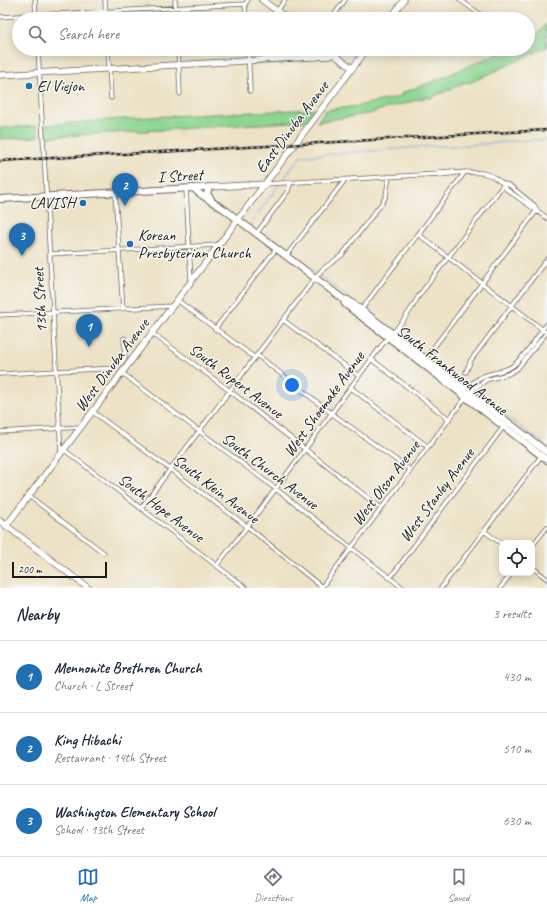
<!DOCTYPE html>
<html lang="en">
<head>
<meta charset="utf-8">
<style>
  :root { --surface:#fff; --page:#f2f2f3; --text:#1f2937; --muted:#747a83; --line:#e0e1e3; --accent:#1f6fb2 }
  body { margin:0; font-family:Caveat,sans-serif; background:var(--page); color:var(--text) }
  .controls { position:absolute; right:12px; bottom:12px; display:grid; overflow:hidden; border-radius:8px; box-shadow:0 2px 10px #0003 }
  .controls button { width:36px; height:36px; display:grid; place-items:center; padding:0; border:0; border-bottom:1px solid var(--line); background:var(--surface); color:var(--text); font:20px sans-serif }
  .scale { position:absolute; left:12px; bottom:10px; width:95px; box-sizing:border-box; padding-left:4px; border:2px solid #1c1c1c; border-top:0; font-size:11px; line-height:14px; white-space:nowrap; color:#1c1c1c; -webkit-text-stroke:3px #f6f6f2; paint-order:stroke }
  .you { position:absolute; left:292px; top:385px; width:14px; height:14px; margin:-10px; border:3px solid #fff; border-radius:50%; background:#1a73e8; box-shadow:0 0 0 6px #1a73e833 }
  .badge { display:grid; place-items:center; width:26px; height:26px; border-radius:50%; background:var(--accent); color:#fff; font-size:13px; font-weight:700 }
  .pin { position:absolute; translate:-50% -33px; filter:drop-shadow(0 1px 2px #0008) }
  .pin::after { content:''; position:absolute; top:21px; width:14px; height:12px; background:inherit; clip-path:polygon(0 0,100% 0,50% 100%) }
  .list { margin:0; padding:0; list-style:none }
  h2 { display:flex; justify-content:space-between; align-items:center; height:52px; margin:0; padding:0 16px; font-size:17px }
  h2 small { font-size:13px; font-weight:400; color:var(--muted) }
  .list li { display:grid; grid-template-columns:26px 1fr auto; gap:12px; align-items:center; box-sizing:border-box; height:72px; padding:0 16px; border-top:1px solid var(--line) }
  .list b { display:block; font-size:15px; white-space:nowrap }
  .list p { margin:0; font-size:13px; white-space:nowrap; color:var(--muted) }
  .list em { font-size:13px; font-style:normal; color:var(--muted) }
  .icon { flex:none; width:22px; height:22px; fill:none; stroke:currentColor; stroke-width:2; stroke-linecap:round; stroke-linejoin:round }
  .map { position:relative; flex:none; width:547px; height:588px; overflow:hidden }
  .search { position:absolute; background:var(--surface); box-shadow:0 2px 10px #0003; left:12px; right:12px; top:12px; height:44px; display:flex; align-items:center; gap:10px; box-sizing:border-box; padding:0 14px; border-radius:22px; color:var(--muted); font-size:15px }
  .sheet { height:268px; background:var(--surface) }
  nav { display:flex; justify-content:space-around; align-items:center; box-sizing:border-box; height:56px; border-top:1px solid var(--line); background:var(--surface); font-size:11px; color:var(--muted) }
  nav a { display:grid; justify-items:center; gap:2px }
  nav .on { color:var(--accent) }
  .map>svg:first-child { display:block }
</style>
</head>
<body>
<div class="map">
<svg width="547" height="588" viewBox="0 0 547 588">
  <rect width="100%" height="100%" fill="#f6f6f2"/>
  <filter id="ink" filterUnits="userSpaceOnUse"><feTurbulence type="fractalNoise" baseFrequency=".025" numOctaves="2"/><feDisplacementMap in="SourceGraphic" scale="8" xChannelSelector="R" yChannelSelector="G"/><feConvolveMatrix kernelMatrix="1 2 1 2 8 2 1 2 1" color-interpolation-filters="sRGB"/></filter>
  <filter id="wash" filterUnits="userSpaceOnUse"><feTurbulence type="fractalNoise" baseFrequency=".012" numOctaves="4" result="noise"/><feDisplacementMap in="SourceGraphic" scale="16" xChannelSelector="R" yChannelSelector="G"/><feGaussianBlur stdDeviation="0.9" result="paint"/><feColorMatrix in="noise" values="0 0 0 0 0 0 0 0 0 0 0 0 0 0 0 0 0 1.4 0 .05"/><feComposite in="paint" operator="in"/></filter>
  <g filter="url(#wash)">
    <rect width="100%" height="100%" fill="#ede2c5"/>
    <!-- green -->
    <path fill="#8cd692" stroke="#547957" d="M546,24L547,47L469,83L466,82L430,98L428,97L376,111L373,113L317,122L326,110L357,106L399,97L402,93L442,78L507,49H528V39L538,34Z
      M316,109L306,121L47,137L46,125L149,117Z
      M37,126L38,137L0,139V128Z"/>
    <g fill="none" stroke-linecap="round" stroke-linejoin="round">
      <!-- stream -->
      <path stroke="#6ea0d9" stroke-width="1" d="M283,180L300,157L305,156L436,146H458L530,140H547
        M252,223V221L279,185
        M266,234L288,251
        M290,253L316,273
        M319,275L348,297
        M450,374L464,384
        M479,395L495,409
        M504,415L543,443"/>
    </g>
  </g>
  <g filter="url(#ink)">
    <g fill="none" stroke-linecap="round" stroke-linejoin="round">
      <!-- street casing -->
      <g stroke="#656157" stroke-width="5">
        <path id="street" d="M35,0L36,19
          M105,0L106,19
          M175,0L176,19
          M460,0L481,15
          M277,11L285,0
          M0,17L245,4
          M246,19L245,4L248,0
          M331,19L345,0
          M38,49L61,453
          M108,49L111,98
          M178,49L180,94
          M248,49L250,91
          M333,54L342,49
          M438,174L440,175L465,172L483,173L492,176L504,184L509,185L534,205L537,210
          M265,184L438,174L440,172L453,171L455,173
          M504,184L506,189L547,218
          M186,188L191,281
          M115,192L123,309
          M256,234L288,191L291,182
          M418,234L547,333
          M49,254L218,245
          M286,256L345,180
          M177,300L255,358
          M361,310L465,172
          M0,315L173,306
          M283,320L359,376
          M215,329L276,249
          M152,333L230,391L381,508
          M257,355L331,413L410,470
          M371,359L449,419
          M425,359L537,210
          M466,372L471,360L547,259
          M122,373L276,489L403,588
          M0,374L117,368L125,358L124,338
          M350,387L428,447
          M469,393V387C484,370 495,376 511,367C523,360 538,335 547,324
          M93,412L248,527L323,588
          M0,432L81,427
          M63,449L246,588
          M29,496L104,553
          M141,508L315,278L322,270L342,255L382,203L386,196L389,176
          M484,531L502,544
          M532,546L547,527
          M217,565C276,492 329,415 385,341C398,328 410,313 418,297L504,184
          M532,567L547,579
          M390,578L504,426
          M321,588L469,393L486,380L508,374L517,369L547,332
          M441,588L542,455
          M500,588L512,573"/>
      </g>
      <!-- secondary casing -->
      <g stroke="#656157" stroke-width="7">
        <path id="secondary" d="M262,0L288,19
          M390,19L404,0
          M327,49L352,68
          M316,57L321,49
          M0,75L329,56L333,54
          M193,188L265,184
          M0,521L88,588
          M6,526L367,49"/>
      </g>
      <!-- primary casing -->
      <g stroke="#656157" stroke-width="8">
        <path id="primary" d="M209,187L207,194L211,199
          M0,199L193,188C202,197 213,202 224,209L343,299L348,300L376,321L547,452
          M343,299L345,304L547,460"/>
      </g>
      <!-- street -->
      <use href="#street" stroke="#fff" stroke-width="3.5"/>
      <!-- secondary -->
      <use href="#secondary" stroke="#fff" stroke-width="5.5"/>
      <!-- primary -->
      <use href="#primary" stroke="#fff" stroke-width="6"/>
      <!-- rail casing -->
      <g stroke="#1c1c1c" stroke-width="2.5">
        <path id="rail" d="M0,161L547,130"/>
      </g>
      <!-- rail -->
      <use href="#rail" stroke="#f6f6f2" stroke-width="1" stroke-dasharray="3" stroke-linecap="butt"/>
    </g>
  </g>
  <!-- markers -->
  <g fill="#1f6fb2" stroke="#f6f6f2" stroke-width="1.5">
    <circle cx="29" cy="86" r="4"/>
    <circle cx="83" cy="203" r="4"/>
    <circle cx="130" cy="244" r="4"/>
  </g>
  <g text-anchor="middle" dominant-baseline="central" stroke-width="3" stroke-linejoin="round" paint-order="stroke">
    <!-- poi labels -->
    <g font-size="16" fill="#1c1c1c" stroke="#f6f6f2" text-anchor="start">
      <text x="37" y="86">El Viejon</text>
      <text x="75" y="203" text-anchor="end">LAVISH</text>
      <text x="138" y="235">Korean<tspan x="138" dy="18">Presbyterian Church</tspan></text>
    </g>
    <!-- street labels -->
    <g font-size="16" fill="#1c1c1c" stroke="#f6f6f2">
      <text transform="translate(292 127) rotate(-53)">East Dinuba Avenue</text>
      <text transform="translate(180 176) rotate(-3)">I Street</text>
      <text transform="translate(40 300) rotate(-93)">13th Street</text>
      <text transform="translate(112 365) rotate(-53)">West Dinuba Avenue</text>
      <text transform="translate(452 370) rotate(38)">South Frankwood Avenue</text>
      <text transform="translate(236 381) rotate(37)">South Rupert Avenue</text>
      <text transform="translate(324 404) rotate(-54)">West Shoemake Avenue</text>
      <text transform="translate(270 471) rotate(37)">South Church Avenue</text>
      <text transform="translate(386 483) rotate(-53)">West Olson Avenue</text>
      <text transform="translate(216 489) rotate(37)">South Klein Avenue</text>
      <text transform="translate(437 495) rotate(-53)">West Stanley Avenue</text>
      <text transform="translate(161 508) rotate(37)">South Hope Avenue</text>
    </g>
  </g>
</svg>
<div class="controls">
<button><svg class="icon" aria-label="locate" viewBox="0 0 24 24"><circle cx="12" cy="12" r="6"/><path d="M12 2v4M12 18v4M2 12h4M18 12h4"/></svg></button>
</div>
<div class="scale">200 m</div>
<div class="you"></div>
<div class="pin badge" style="left:89px;top:347px">1</div>
<div class="pin badge" style="left:125px;top:206px">2</div>
<div class="pin badge" style="left:22px;top:256px">3</div>
<div class="search"><svg class="icon" aria-label="search" viewBox="0 0 24 24"><circle cx="10" cy="10" r="6"/><path d="M15 15l6 6"/></svg>Search here</div>
</div>
<section class="sheet">
<h2>Nearby<small>3 results</small></h2>
<ul class="list">
<li><span class="badge">1</span><div><b>Mennonite Brethren Church</b><p>Church · L Street</p></div><em>430 m</em></li>
<li><span class="badge">2</span><div><b>King Hibachi</b><p>Restaurant · 14th Street</p></div><em>510 m</em></li>
<li><span class="badge">3</span><div><b>Washington Elementary School</b><p>School · 13th Street</p></div><em>630 m</em></li>
</ul>
</section>
<nav>
<a class="on"><svg class="icon" aria-label="map" viewBox="0 0 24 24"><path d="M3 6l6-2 6 2 6-2v14l-6 2-6-2-6 2zM9 4v14M15 6v14"/></svg>Map</a>
<a><svg class="icon" aria-label="directions" viewBox="0 0 24 24"><path d="M12 3l9 9-9 9-9-9zM9 14v-3h6M13 9l2 2-2 2"/></svg>Directions</a>
<a><svg class="icon" aria-label="saved" viewBox="0 0 24 24"><path d="M7 4h10v16l-5-4-5 4z"/></svg>Saved</a>
</nav>
</body>
</html>
